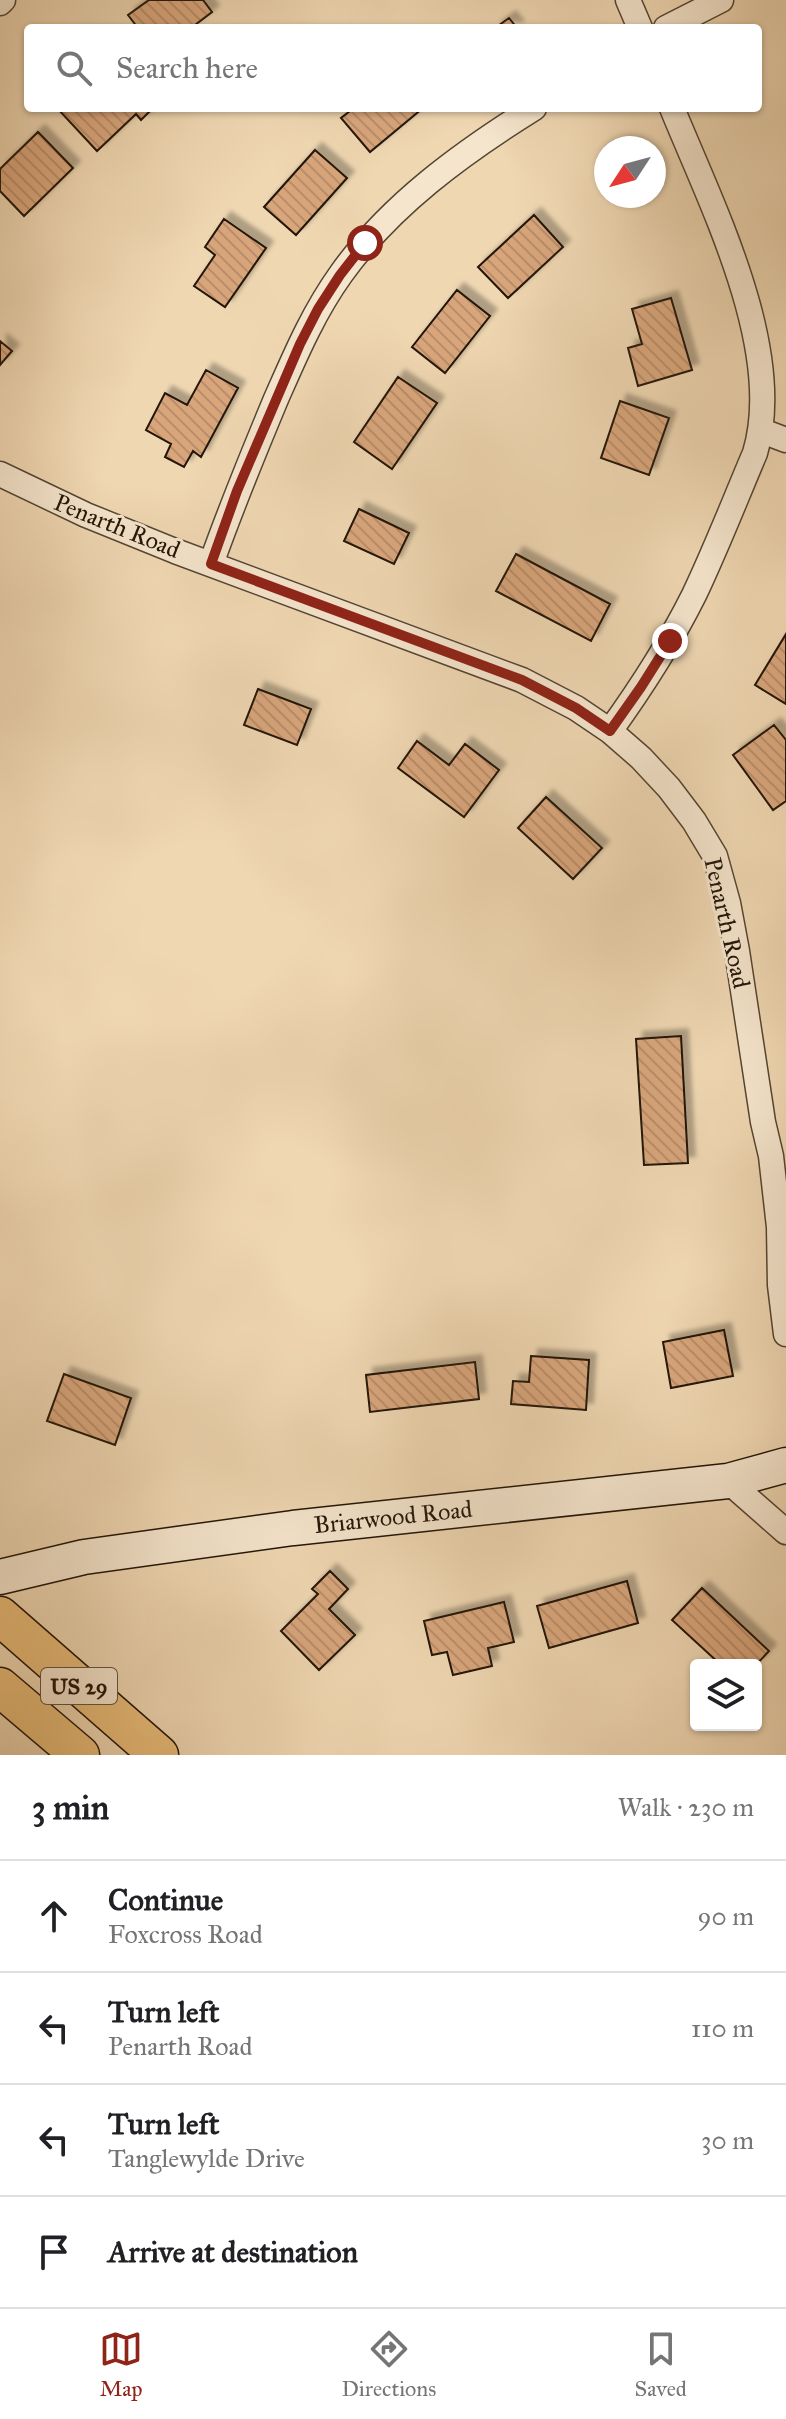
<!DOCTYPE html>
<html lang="en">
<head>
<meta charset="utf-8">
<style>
  :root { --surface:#fff; --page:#f2f2f2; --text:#202124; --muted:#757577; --line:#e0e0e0; --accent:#8f2418 }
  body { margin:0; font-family:"IM FELL Great Primer",serif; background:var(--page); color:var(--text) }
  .controls { position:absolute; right:24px; bottom:24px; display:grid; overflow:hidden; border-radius:8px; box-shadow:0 2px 6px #0004 }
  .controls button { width:72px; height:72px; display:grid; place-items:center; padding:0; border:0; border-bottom:2px solid var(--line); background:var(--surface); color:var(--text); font:40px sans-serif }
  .compass { position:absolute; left:594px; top:136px; width:72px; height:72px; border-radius:50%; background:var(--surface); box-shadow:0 2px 6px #0004; rotate:234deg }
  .stop { position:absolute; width:24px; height:24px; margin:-18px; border:6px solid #8f2418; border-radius:50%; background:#fff }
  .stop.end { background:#8f2418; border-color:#fff; box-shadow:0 2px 8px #0008 }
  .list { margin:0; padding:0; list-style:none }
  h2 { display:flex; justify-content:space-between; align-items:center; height:104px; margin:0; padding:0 32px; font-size:34px }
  h2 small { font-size:26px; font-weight:400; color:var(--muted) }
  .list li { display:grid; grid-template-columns:52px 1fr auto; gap:24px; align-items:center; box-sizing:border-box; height:112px; padding:0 32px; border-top:2px solid var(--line) }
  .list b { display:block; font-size:30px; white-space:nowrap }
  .list p { margin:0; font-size:26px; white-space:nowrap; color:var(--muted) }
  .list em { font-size:26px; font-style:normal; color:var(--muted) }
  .icon { flex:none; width:44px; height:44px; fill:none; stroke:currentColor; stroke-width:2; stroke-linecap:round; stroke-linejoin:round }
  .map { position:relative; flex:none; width:786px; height:1755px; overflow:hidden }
  .search { position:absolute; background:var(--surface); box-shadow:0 2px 6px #0004; left:24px; right:24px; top:24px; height:88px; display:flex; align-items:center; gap:20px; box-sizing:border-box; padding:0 28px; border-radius:8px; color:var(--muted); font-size:30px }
  .sheet { height:552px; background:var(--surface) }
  nav { display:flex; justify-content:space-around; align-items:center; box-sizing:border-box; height:112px; border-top:2px solid var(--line); background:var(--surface); font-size:22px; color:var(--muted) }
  nav a { display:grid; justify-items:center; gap:4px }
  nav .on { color:var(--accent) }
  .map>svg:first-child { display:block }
</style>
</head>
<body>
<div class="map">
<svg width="786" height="1755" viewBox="0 0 786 1755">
  <defs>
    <pattern id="building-back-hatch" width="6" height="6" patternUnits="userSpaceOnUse" patternTransform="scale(2)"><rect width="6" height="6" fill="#d9a67c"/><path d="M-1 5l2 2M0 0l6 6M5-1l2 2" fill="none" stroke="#ba8e6a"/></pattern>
    <filter id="shadow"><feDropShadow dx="7" dy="-7" stdDeviation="2" flood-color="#0004"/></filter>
  </defs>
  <rect width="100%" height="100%" fill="#efd7b2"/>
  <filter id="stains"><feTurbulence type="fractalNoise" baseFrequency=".0025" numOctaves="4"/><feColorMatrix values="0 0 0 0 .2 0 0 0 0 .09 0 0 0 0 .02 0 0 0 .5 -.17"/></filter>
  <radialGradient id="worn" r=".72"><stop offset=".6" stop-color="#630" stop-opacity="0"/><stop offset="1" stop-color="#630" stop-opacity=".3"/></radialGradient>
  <!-- building -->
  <path fill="url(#building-back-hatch)" stroke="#211407" stroke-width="2" filter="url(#shadow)" d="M149,0H203L212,12L191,28H138L128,15Z
    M509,18L517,28H495Z
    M57,108H153L141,120L136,114L97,151Z
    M354,108H423L370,152L341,118Z
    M38,132L73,168L24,216L0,191V169Z
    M315,150L347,178L296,235L264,207Z
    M534,215L563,247L508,298L478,267Z
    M224,219L266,248L225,307L194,286L215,255L205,247Z
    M457,290L490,316L445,373L412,347Z
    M671,298L692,370L638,386L628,348L642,344L632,309Z
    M0,341L12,351L0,365Z
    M206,370L238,388L201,457L193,451L184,467L165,457L171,444L146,430L165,393L187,405Z
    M398,377L437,403L392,469L354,442Z
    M620,401L669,418L649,475L601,458Z
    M359,509L409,533L394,564L344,541Z
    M516,554L610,604L591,641L496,591Z
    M786,634V704L755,685Z
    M258,689L311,709L297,745L244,725Z
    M774,725L786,740V801L773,810L733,755Z
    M417,741L449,765L465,744L499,770L464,817L398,768Z
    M546,797L602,848L573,879L518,828Z
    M681,1036L688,1163L644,1165L636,1039Z
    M724,1330L733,1376L671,1388L663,1342Z
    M531,1356L589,1360L586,1410L511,1404L513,1381L529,1382Z
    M475,1362L479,1399L370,1412L366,1375Z
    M64,1374L131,1398L115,1445L47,1421Z
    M330,1571L348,1589L329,1609L355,1635L319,1670L281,1631L318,1594L312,1589Z
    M627,1581L638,1623L549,1648L537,1606Z
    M702,1588L769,1651L756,1665H721L672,1620Z
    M504,1602L514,1642L488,1648L492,1666L453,1675L447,1652L432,1655L424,1621Z"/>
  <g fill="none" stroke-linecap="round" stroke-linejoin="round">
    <!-- street casing -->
    <g stroke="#544532" stroke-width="27">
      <path id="street" d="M628,0L640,28
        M0,3L3,0
        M666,28L721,0
        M762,431L786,440
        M0,474L86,515L175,551L522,680L576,708L610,731L641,758L669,788L694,821L715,856L728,903L737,951L763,1122L771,1156L779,1227L780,1285L786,1334
        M211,564C231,508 253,454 276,399C295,356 313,313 341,274C390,205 462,153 534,108
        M610,731C641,688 670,643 694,595C716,549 735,500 755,453C786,350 711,204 672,108
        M728,1481L786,1532"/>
    </g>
    <!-- secondary casing -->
    <g stroke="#211407" stroke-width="37">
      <path id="secondary" d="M0,1577L84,1557L293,1528L728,1481L786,1465"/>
    </g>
    <!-- primary casing -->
    <g stroke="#211407" stroke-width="41">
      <path id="primary" d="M0,1616L159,1755
        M0,1687L80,1755"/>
    </g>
    <!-- street -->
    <use href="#street" stroke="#f5e5cd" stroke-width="24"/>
    <!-- secondary -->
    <use href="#secondary" stroke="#f5e5cd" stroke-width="34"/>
    <!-- primary -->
    <use href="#primary" stroke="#e8bc79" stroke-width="38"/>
  </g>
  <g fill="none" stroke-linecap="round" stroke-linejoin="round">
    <!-- route -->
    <path stroke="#8f2418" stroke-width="10" d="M365,243L340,275L318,309L300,344L237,491L211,564L522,680L576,708L610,731L641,687L670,641"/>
  </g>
  <g text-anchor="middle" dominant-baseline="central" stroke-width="6" stroke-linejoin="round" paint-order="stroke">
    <!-- shield labels -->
    <rect fill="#f5e5cd" stroke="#615342" stroke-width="2" x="41" y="1668" width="76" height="36" rx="6"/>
    <g font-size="22" font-weight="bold" fill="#211407">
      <text x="79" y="1686">US 29</text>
    </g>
    <!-- street labels -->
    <g font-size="24" fill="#211407" stroke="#f5e5cd">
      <text transform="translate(117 526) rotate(22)">Penarth Road</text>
      <text transform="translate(727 923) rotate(77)">Penarth Road</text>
      <text transform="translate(393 1517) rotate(-6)">Briarwood Road</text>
    </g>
  </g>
  <rect width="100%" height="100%" filter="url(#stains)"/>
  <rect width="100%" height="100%" fill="url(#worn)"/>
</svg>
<div class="controls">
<button><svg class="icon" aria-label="layers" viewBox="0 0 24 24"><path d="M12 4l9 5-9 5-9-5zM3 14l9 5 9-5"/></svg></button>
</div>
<svg class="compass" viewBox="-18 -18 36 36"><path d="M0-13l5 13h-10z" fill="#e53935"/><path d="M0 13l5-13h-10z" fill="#757577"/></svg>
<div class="stop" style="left:365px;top:243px"></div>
<div class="stop end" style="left:670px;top:641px"></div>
<div class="search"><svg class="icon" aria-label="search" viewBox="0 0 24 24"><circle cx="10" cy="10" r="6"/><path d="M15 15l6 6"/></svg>Search here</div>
</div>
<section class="sheet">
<h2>3 min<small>Walk · 230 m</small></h2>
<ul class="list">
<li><svg class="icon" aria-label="ahead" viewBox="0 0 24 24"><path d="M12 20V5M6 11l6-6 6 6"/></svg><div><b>Continue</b><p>Foxcross Road</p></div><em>90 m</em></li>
<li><svg class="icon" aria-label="left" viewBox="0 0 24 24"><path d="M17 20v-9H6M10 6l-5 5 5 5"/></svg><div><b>Turn left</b><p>Penarth Road</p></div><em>110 m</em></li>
<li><svg class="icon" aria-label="left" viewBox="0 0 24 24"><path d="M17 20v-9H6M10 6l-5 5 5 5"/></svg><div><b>Turn left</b><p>Tanglewylde Drive</p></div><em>30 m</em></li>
<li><svg class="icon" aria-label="arrive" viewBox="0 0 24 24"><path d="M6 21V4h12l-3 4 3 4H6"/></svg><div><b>Arrive at destination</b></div></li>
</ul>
</section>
<nav>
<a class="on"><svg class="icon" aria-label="map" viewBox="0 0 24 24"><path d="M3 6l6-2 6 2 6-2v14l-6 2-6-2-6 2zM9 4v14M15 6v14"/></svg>Map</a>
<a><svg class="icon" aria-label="directions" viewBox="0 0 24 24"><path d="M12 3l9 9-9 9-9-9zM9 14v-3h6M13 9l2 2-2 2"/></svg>Directions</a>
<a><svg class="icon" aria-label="saved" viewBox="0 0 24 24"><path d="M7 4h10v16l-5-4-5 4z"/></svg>Saved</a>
</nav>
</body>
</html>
